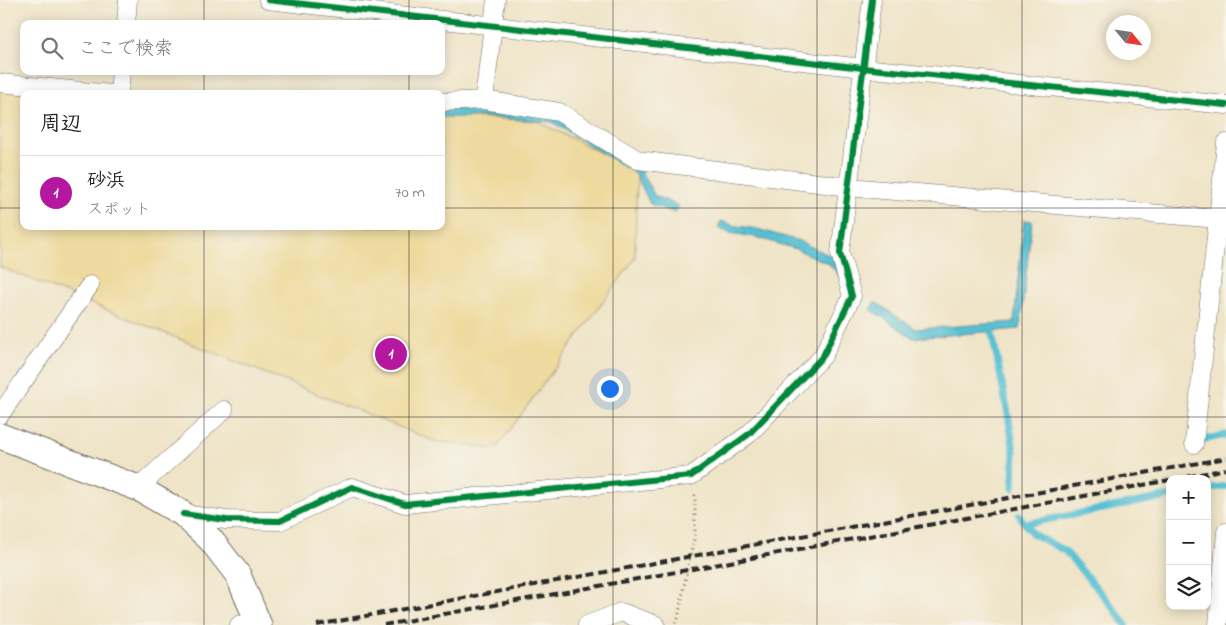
<!DOCTYPE html>
<html lang="ja">
<head>
<meta charset="utf-8">
<style>
  :root { --surface:#fff; --page:#f2f2f2; --text:#222; --muted:#767676; --line:#e0e0e0; --accent:#b5179e }
  body { margin:0; font-family:"Indie Flower","Klee One",sans-serif; background:var(--page); color:var(--text) }
  .controls { position:absolute; right:15px; bottom:15px; display:grid; overflow:hidden; border-radius:10px; box-shadow:0 2px 12px #0003 }
  .controls button { width:45px; height:45px; display:grid; place-items:center; padding:0; border:0; border-bottom:1px solid var(--line); background:var(--surface); color:var(--text); font:25px sans-serif }
  .compass { position:absolute; left:1106px; top:15px; width:45px; height:45px; border-radius:50%; background:var(--surface); box-shadow:0 2px 12px #0003; rotate:119deg }
  .you { position:absolute; left:609px; top:388px; width:18px; height:18px; margin:-12px; border:4px solid #fff; border-radius:50%; background:#1a73e8; box-shadow:0 0 0 8px #1a73e833 }
  .badge { display:grid; place-items:center; width:32px; height:32px; border-radius:50%; background:var(--accent); color:#fff; font-size:16px; font-weight:700 }
  .pin { position:absolute; translate:-50% -50%; border:2px solid #fff; box-shadow:0 1px 5px #0006 }
  .list { margin:0; padding:0; list-style:none }
  h2 { display:flex; justify-content:space-between; align-items:center; height:65px; margin:0; padding:0 20px; font-size:21px }
  h2 small { font-size:16px; font-weight:400; color:var(--muted) }
  .list li { display:grid; grid-template-columns:32px 1fr auto; gap:15px; align-items:center; box-sizing:border-box; height:75px; padding:0 20px; border-top:1px solid var(--line) }
  .list b { display:block; font-size:19px; white-space:nowrap }
  .list p { margin:0; font-size:16px; white-space:nowrap; color:var(--muted) }
  .list em { font-size:16px; font-style:normal; color:var(--muted) }
  .icon { flex:none; width:28px; height:28px; fill:none; stroke:currentColor; stroke-width:2; stroke-linecap:round; stroke-linejoin:round }
  .map { position:relative; flex:none; width:1226px; height:625px; overflow:hidden }
  .search { position:absolute; background:var(--surface); box-shadow:0 2px 12px #0003; left:20px; top:20px; width:425px; height:55px; display:flex; align-items:center; gap:12px; box-sizing:border-box; padding:0 18px; border-radius:10px; color:var(--muted); font-size:19px }
  .panel { position:absolute; background:var(--surface); box-shadow:0 2px 12px #0003; left:20px; top:90px; width:425px; height:140px; border-radius:10px }
  .map>svg:first-child { display:block }
</style>
</head>
<body>
<div class="map">
<svg width="1226" height="625" viewBox="0 0 1226 625">
  <rect width="100%" height="100%" fill="#f7f3e8"/>
  <filter id="ink" filterUnits="userSpaceOnUse"><feTurbulence type="fractalNoise" baseFrequency=".02" numOctaves="2"/><feDisplacementMap in="SourceGraphic" scale="10" xChannelSelector="R" yChannelSelector="G"/><feConvolveMatrix kernelMatrix="1 2 1 2 8 2 1 2 1" color-interpolation-filters="sRGB"/></filter>
  <filter id="wash" filterUnits="userSpaceOnUse"><feTurbulence type="fractalNoise" baseFrequency=".0096" numOctaves="4" result="noise"/><feDisplacementMap in="SourceGraphic" scale="20" xChannelSelector="R" yChannelSelector="G"/><feGaussianBlur stdDeviation="1.12" result="paint"/><feColorMatrix in="noise" values="0 0 0 0 0 0 0 0 0 0 0 0 0 0 0 0 0 1.4 0 .05"/><feComposite in="paint" operator="in"/></filter>
  <g filter="url(#wash)">
    <rect width="100%" height="100%" fill="#efe4c7"/>
    <!-- sand -->
    <path fill="#eeda9e" stroke="#8c8264" d="M0,87L24,94V226H441V115L537,121L637,171L635,258L496,449L434,441L0,267Z"/>
    <!-- water -->
    <path fill="#57c0d4" stroke="#417680" d="M441,109L486,110L555,115L640,170L655,196L679,206L675,213L650,204L636,174L552,122L485,117H441Z
      M1024,220L1032,221L1020,329L913,338L870,309L875,302L916,329L1014,322Z
      M721,221L732,225L757,229L799,241L833,257L845,282L829,264L796,249L756,237L729,233L718,228Z"/>
    <g fill="none" stroke-linecap="round" stroke-linejoin="round">
      <!-- stream -->
      <path stroke="#57c0d4" stroke-width="7" d="M991,328L1008,414L1014,452L1013,488
        M1202,440L1226,435
        M1207,489L1226,486
        M1019,515L1025,524
        M1126,625L1112,606L1065,551L1033,534L1025,524L1170,496"/>
    </g>
  </g>
  <g filter="url(#ink)">
    <g fill="none" stroke-linecap="round" stroke-linejoin="round">
      <!-- minor casing -->
      <g stroke="#706c62" stroke-width="19">
        <path id="minor" d="M268,0L863,68L1226,105
          M126,24L128,0
          M0,83L111,94
          M119,94L121,71
          M484,100L496,0
          M441,102L484,100L559,112L638,160L849,187L1218,219
          M0,415L90,285
          M1194,444L1226,143
          M138,488L224,410
          M183,514L226,520L280,521L352,487L405,504L691,476L749,434L823,356L852,296L840,253L872,0
          M239,625L258,622
          M587,625L621,612L656,625
          M1218,625L1226,532"/>
      </g>
      <!-- secondary casing -->
      <g stroke="#706c62" stroke-width="27">
        <path id="secondary" d="M0,436L138,488L183,514L211,540L238,575L259,625"/>
      </g>
      <!-- path -->
      <path stroke="#706c62" stroke-width="3" stroke-dasharray="1 4" stroke-linecap="butt" d="M675,623L678,619L687,570L695,535V494"/>
      <!-- minor -->
      <use href="#minor" stroke="#fff" stroke-width="18"/>
      <!-- secondary -->
      <use href="#secondary" stroke="#fff" stroke-width="25"/>
      <!-- rail -->
      <path stroke="#2b2b2b" stroke-width="4" stroke-dasharray="8 4" stroke-linecap="butt" d="M1176,479L1226,469
        M317,625L1226,458
        M384,625L687,570L1170,480"/>
      <!-- cycleway casing -->
      <g stroke="#f7f3e8" stroke-width="9">
        <path id="cycleway" d="M268,0L863,68L1226,105
          M183,514L226,520L280,521L352,487L405,504L691,476L749,434L823,356L852,296L840,253L872,0"/>
      </g>
      <!-- cycleway -->
      <use href="#cycleway" stroke="#00873e" stroke-width="6"/>
    </g>
  </g>
  <!-- grid -->
  <path fill="none" stroke="#2b2b2b" stroke-width="1" stroke-opacity="0.55" d="M204,0V24M409,0V24M613,0V625M817,0V625M1022,0V625M204,71V94M409,71V94M0,208H24M441,208H1226M204,226V625M409,226V625M0,417H1226"/>
</svg>
<div class="controls">
<button>+</button>
<button>−</button>
<button><svg class="icon" aria-label="layers" viewBox="0 0 24 24"><path d="M12 4l9 5-9 5-9-5zM3 14l9 5 9-5"/></svg></button>
</div>
<svg class="compass" viewBox="-18 -18 36 36"><path d="M0-13l5 13h-10z" fill="#e53935"/><path d="M0 13l5-13h-10z" fill="#767676"/></svg>
<div class="you"></div>
<div class="pin badge" style="left:391px;top:354px">1</div>
<div class="search"><svg class="icon" aria-label="search" viewBox="0 0 24 24"><circle cx="10" cy="10" r="6"/><path d="M15 15l6 6"/></svg>ここで検索</div>
<section class="panel">
<h2>周辺<small></small></h2>
<ul class="list">
<li><span class="badge">1</span><div><b>砂浜</b><p>スポット</p></div><em>70 m</em></li>
</ul>
</section>
</div>
</body>
</html>
